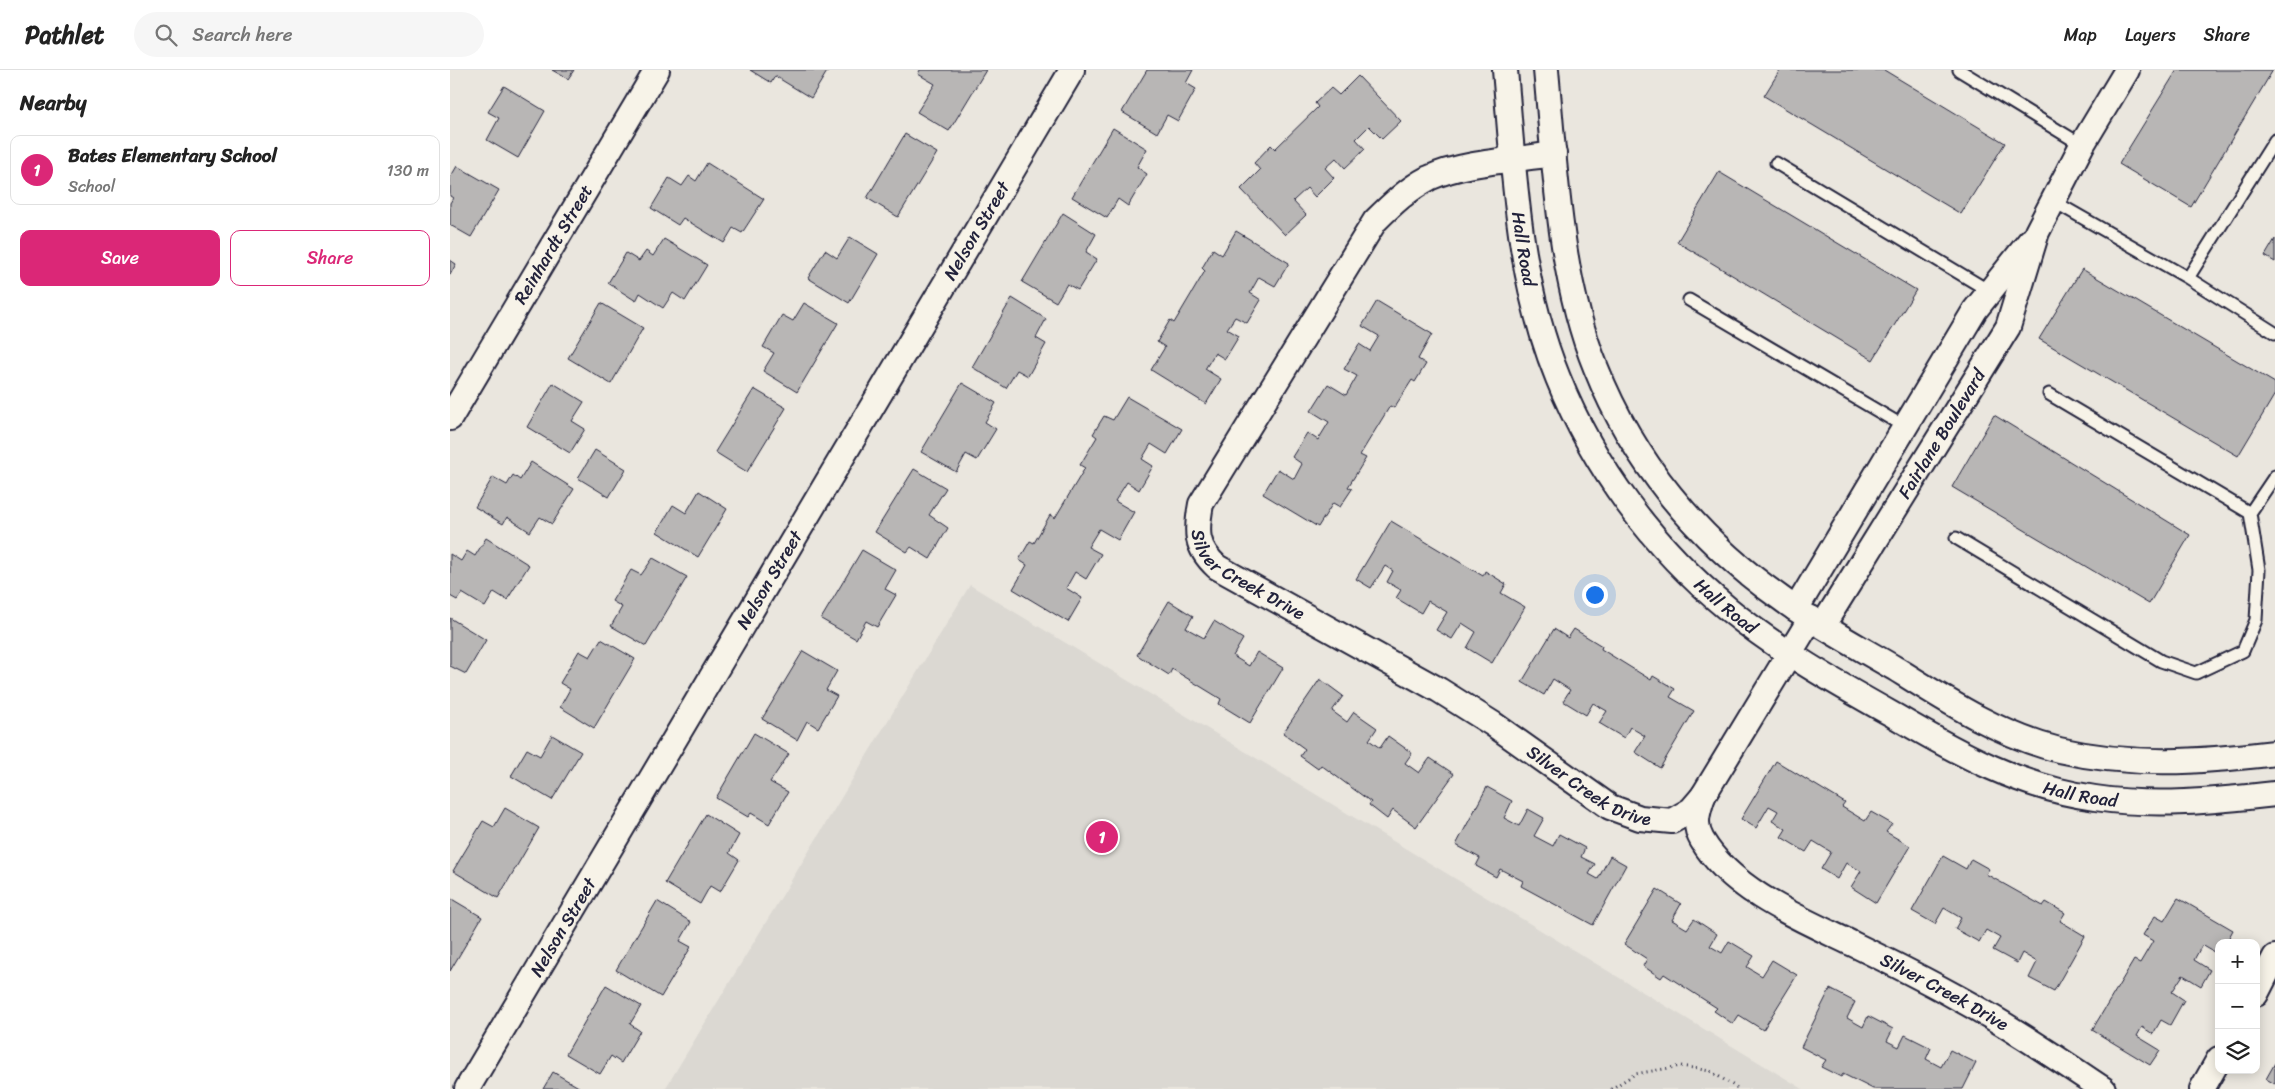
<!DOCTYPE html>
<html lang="en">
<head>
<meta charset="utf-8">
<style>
  :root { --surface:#fff; --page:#f6f6f6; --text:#222; --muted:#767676; --line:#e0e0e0; --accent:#db2777 }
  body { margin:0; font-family:Sriracha,sans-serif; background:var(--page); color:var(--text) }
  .controls { position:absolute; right:15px; bottom:15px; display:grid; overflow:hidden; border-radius:10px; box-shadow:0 2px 12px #0003 }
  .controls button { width:45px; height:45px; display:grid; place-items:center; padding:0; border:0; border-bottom:1px solid var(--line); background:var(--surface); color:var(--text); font:25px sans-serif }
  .you { position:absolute; left:1144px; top:524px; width:18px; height:18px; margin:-12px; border:4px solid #fff; border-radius:50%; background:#1a73e8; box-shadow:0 0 0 8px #1a73e833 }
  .badge { display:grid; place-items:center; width:32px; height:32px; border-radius:50%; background:var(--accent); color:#fff; font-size:16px; font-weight:700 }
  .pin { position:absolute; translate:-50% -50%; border:2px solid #fff; box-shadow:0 1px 5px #0006 }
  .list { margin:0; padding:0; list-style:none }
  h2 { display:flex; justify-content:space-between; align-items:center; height:65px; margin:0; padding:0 20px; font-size:21px }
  h2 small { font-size:16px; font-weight:400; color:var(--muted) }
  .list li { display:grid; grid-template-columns:32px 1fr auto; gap:15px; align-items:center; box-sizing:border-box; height:70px; margin:0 10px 10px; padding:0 10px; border:1px solid var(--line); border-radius:10px }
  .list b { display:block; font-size:19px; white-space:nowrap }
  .list p { margin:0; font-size:16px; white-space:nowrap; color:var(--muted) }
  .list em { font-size:16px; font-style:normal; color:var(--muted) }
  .actions { display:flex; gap:10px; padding:15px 20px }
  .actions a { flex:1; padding:11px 0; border:1px solid var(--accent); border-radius:10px; text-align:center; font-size:18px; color:var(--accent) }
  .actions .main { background:var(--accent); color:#fff }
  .icon { flex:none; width:28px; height:28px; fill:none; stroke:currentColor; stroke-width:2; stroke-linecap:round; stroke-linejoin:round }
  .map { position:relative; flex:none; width:1825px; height:1019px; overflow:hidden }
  header { display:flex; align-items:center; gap:30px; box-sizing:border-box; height:70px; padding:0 25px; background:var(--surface); border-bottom:1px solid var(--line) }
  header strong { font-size:24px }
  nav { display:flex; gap:28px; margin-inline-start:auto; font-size:18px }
  .search { width:350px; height:45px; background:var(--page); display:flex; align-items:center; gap:12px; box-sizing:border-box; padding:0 18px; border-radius:28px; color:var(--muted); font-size:19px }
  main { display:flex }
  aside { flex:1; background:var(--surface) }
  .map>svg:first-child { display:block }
</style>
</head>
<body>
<header>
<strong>Pathlet</strong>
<div class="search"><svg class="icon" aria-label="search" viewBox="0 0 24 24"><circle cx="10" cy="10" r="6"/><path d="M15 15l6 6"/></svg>Search here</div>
<nav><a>Map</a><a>Layers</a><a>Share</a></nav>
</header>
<main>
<aside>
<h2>Nearby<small></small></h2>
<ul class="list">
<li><span class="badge">1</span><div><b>Bates Elementary School</b><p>School</p></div><em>130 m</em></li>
</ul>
<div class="actions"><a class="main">Save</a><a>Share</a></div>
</aside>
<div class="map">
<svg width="1825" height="1019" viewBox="0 0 1825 1019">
  <rect width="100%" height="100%" fill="#eae6de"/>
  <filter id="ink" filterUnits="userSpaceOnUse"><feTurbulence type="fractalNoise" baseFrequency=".02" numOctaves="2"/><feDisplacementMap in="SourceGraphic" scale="10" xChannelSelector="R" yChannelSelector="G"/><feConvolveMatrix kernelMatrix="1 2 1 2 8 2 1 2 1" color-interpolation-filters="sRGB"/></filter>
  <g filter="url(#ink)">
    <!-- built -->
    <path fill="#dbd8d2" d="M520,515L1353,1019H215Z"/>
    <!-- building -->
    <path fill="#b8b6b5" stroke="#22223b" d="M102,0H124L118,9Z
      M300,0H378L361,28L325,6L321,13Z
      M470,0H536L499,61L467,42L485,14L468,4Z
      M697,0H743L736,13L746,19L728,51L717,45L707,63L672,42Z
      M1330,0H1434L1555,73L1511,144L1314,26Z
      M1727,0H1823L1741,137L1669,94Z
      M908,6L951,51L932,69L919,56L906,69L915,79L895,98L886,88L875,98L884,108L865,127L857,118L843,131L856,145L835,165L791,119L810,100L804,93L821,75L825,79L868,37L865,33L881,18L889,25Z
      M54,16L95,41L68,88L37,70L49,48L38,42Z
      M663,58L697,79L687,97L697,104L678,136L668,129L657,148L622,127Z
      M455,64L487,83L448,147L417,128Z
      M257,93L314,129L292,163L283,158L274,173L233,148L228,155L201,138L219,108L232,116L239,106L246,111Z
      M7,96L49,120L21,167L0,155V133L3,128L0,126V108Z
      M1269,102L1466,220L1423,290L1227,172Z
      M613,143L646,164L636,182L647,189L628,220L617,214L606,232L572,212Z
      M786,161L839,193L825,216L809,207L800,223L811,230L797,253L785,247L777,259L789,266L775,289L765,283L755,299L771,309L756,334L701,300L715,277L707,272L720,250L724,253L755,201L752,198L763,179L772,185Z
      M400,167L428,184L399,233L358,208L375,180L387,188Z
      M214,169L257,195L235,231L223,223L213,238L190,223L186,231L158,213L176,183L189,191L196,181L203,186Z
      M1825,169V192L1815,186Z
      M0,190L6,194L0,205Z
      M1632,199L1825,313V324L1788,386L1589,269Z
      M562,228L596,249L586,268L596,274L578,306L567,300L556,318L522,297Z
      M927,231L982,264L968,289L976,294L965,312L962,310L944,338L940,336L910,385L916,388L898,417L902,419L890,437L883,433L868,457L813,424L828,399L844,409L852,394L842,387L857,363L868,370L879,352L861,341L878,314L896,325L907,306L894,299L909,274L920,281L929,266L912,256Z
      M151,233L193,258L161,314L118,288Z
      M354,233L388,253L347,322L313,301L324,283L313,277L332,245L343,251Z
      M103,313L134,332L122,351L135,359L120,383L77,357Z
      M512,313L546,333L535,352L546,359L527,390L516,384L506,402L471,382Z
      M304,319L336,338L297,402L265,382Z
      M677,327L732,359L717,384L701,374L692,389L703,396L689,420L677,412L665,431L684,442L668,470L649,459L638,477L651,484L636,509L625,502L616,518L632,528L618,552L563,519L577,495L569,490L580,471L584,473L600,445L605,448L635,398L630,395L647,367L643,364L654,346L663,350Z
      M1544,345L1740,465L1699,534L1502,417Z
      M145,380L176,399L159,427L128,408Z
      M81,392L124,419L102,454L90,447L80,462L57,447L53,454L25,437L43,407L57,415L63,405L70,410Z
      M464,399L496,418L479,445L498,458L480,489L461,477L457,482L425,462Z
      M249,421L277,439L248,487L207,462L223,435L236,443Z
      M941,451L1033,506L1035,501L1056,514L1051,523L1075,537L1042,593L1017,578L1026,562L1012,553L1002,569L986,560L997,542L978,531L971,543L946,528L951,520L937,512L943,501L935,496L921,518L906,509Z
      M36,468L79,495L57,530L44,522L35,537L12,523L7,530L0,526V484L11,491L17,481L25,486Z
      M412,480L446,500L435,519L446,525L427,557L416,551L406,569L371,549Z
      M203,488L237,507L196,576L161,556L172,537L162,531L181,500L191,505Z
      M719,531L743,546L736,558L754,568L764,551L793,569L783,586L799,596L807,582L833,598L800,653L769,634L771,629L722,599L719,605L687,585Z
      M0,548L36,570L16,604L0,596Z
      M1104,559L1118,568L1124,559L1152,576L1151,579L1201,610L1203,606L1225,619L1220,627L1244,641L1210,698L1185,682L1195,666L1180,657L1174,668L1149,653L1157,641L1143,633L1136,645L1113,631L1120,620L1103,609L1094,625L1072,612Z
      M151,569L185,589L144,658L110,637L120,619L110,613L129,581L140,587Z
      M353,581L387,601L376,620L387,626L368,658L357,651L347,670L312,649Z
      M870,609L893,626L882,641L897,652L904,642L927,658L919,670L930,678L938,666L962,683L955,693L969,703L980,688L1004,704L966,757L943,740L937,749L919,735L921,732L871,695L868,699L850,686L855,679L833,663Z
      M304,663L339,684L320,712L338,722L319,754L301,743L298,747L266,728Z
      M102,665L131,682L102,730L61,706L77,679L90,686Z
      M1326,691L1395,733L1392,737L1415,751L1421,742L1442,754L1436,762L1460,776L1426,833L1401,817L1411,801L1396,793L1387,809L1371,799L1381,782L1363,771L1356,782L1331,767L1336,759L1322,751L1328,741L1319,736L1306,758L1291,749Z
      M1037,717L1062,731L1054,748L1069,756L1078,739L1094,748L1084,766L1103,776L1109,764L1135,778L1131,787L1145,794L1139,804L1148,809L1160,786L1176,795L1143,855L1071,816L1073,811L1050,799L1046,807L1026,796L1030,788L1006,775Z
      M55,738L89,758L48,828L3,801L33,751L44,757Z
      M256,744L289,765L279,783L289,790L270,822L260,816L250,834L215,813Z
      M1493,786L1516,799L1521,789L1539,799L1536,804L1593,836L1596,832L1615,843L1610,851L1635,866L1604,921L1579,908L1587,892L1572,883L1567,893L1543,880L1550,868L1536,860L1529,872L1505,859L1511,848L1494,838L1485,854L1462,841Z
      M1207,819L1231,834L1222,850L1237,859L1244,849L1267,864L1260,876L1272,883L1279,871L1304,886L1297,897L1312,906L1322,890L1347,905L1313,960L1289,945L1283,954L1264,941L1267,938L1214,904L1211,908L1193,896L1197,889L1174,874Z
      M0,828L32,847L0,901Z
      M1728,828L1783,860L1776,873H1769V885L1752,875L1744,890L1760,900L1751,916L1733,905L1722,922L1734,930L1720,955L1711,950L1703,964L1692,957L1687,966L1710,980L1700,995L1642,960L1684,890L1690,893L1703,871L1693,865L1705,846L1714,851Z
      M207,831L241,852L230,871L241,877L211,927L166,900Z
      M156,915L191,936L180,954L190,961L171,993L161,986L150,1004L116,984Z
      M1380,919L1405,932L1397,948L1413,957L1418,946L1443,959L1437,971L1449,977L1455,965L1481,978L1476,989L1491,997L1500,980L1526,993L1513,1019H1423L1393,1004L1391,1007L1371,997L1376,990L1351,977Z
      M1825,993V1014L1816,1009Z
      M103,1002L132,1019H93Z"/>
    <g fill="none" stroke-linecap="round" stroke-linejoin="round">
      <!-- lane casing -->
      <g stroke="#22223b" stroke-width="15">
        <path id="lane" d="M1509,0L1632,75
          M1326,93L1539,221
          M1603,131L1738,208L1825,263
          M1738,208L1825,70
          M1239,230L1455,357
          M1599,324L1800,443
          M1506,468L1711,591L1746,603L1793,581L1806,550L1809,500L1800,443L1825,406"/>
      </g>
      <!-- street casing -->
      <g stroke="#22223b" stroke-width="28">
        <g id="street">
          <path id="s1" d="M1055,0C1064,103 1068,211 1108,308C1144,398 1203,477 1278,539C1329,581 1388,614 1445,646C1508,683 1571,718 1645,728C1705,737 1764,731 1825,724"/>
          <path d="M1096,0C1105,96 1109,208 1146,298C1183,391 1247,469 1329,527C1365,554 1407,576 1446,599C1497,631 1549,665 1609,680C1683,697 1751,692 1825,683"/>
          <path id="s2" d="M1104,84C1067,90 1012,92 979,108C958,119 942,134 925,151L751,434C746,461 745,477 767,497L989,620L1043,654L1160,737L1190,748L1222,751L1241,740L1253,726L1361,548"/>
          <path id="s3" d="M0,348L207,0"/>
          <path d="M1346,539L1525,240L1580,171"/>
          <path id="s4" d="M1373,555L1558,257L1587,162L1632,75L1677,0"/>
          <path id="s5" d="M1253,726C1248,741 1243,755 1252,770C1282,821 1351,849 1403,874C1438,891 1474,909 1508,928C1558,955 1605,987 1653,1019"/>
          <path d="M1806,924L1825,887"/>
          <path id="s6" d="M17,1019L622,0"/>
          <path d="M1752,1019L1769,989"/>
        </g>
      </g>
      <!-- path -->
      <path stroke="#22223b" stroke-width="3" stroke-dasharray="1 4" stroke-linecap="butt" d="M1161,1019L1185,1004L1231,996L1260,1001L1289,1019"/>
      <!-- lane -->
      <use href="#lane" stroke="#f7f3e8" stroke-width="11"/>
      <!-- street -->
      <use href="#street" stroke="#f7f3e8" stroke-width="24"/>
    </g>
  </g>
  <g text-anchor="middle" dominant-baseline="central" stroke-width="4" stroke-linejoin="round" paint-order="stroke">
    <!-- street labels -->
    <g font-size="18" fill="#22223b" stroke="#f7f3e8">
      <text stroke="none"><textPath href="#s6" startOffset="998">Nelson Street</textPath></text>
      <text stroke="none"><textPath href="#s3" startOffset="202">Reinhardt Street</textPath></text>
      <text stroke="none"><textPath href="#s1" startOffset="180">Hall Road</textPath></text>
      <text stroke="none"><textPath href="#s4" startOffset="225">Fairlane Boulevard</textPath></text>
      <text stroke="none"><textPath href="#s2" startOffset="626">Silver Creek Drive</textPath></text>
      <text stroke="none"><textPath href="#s6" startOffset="592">Nelson Street</textPath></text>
      <text stroke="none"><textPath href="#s1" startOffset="600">Hall Road</textPath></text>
      <text stroke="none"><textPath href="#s2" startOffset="1031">Silver Creek Drive</textPath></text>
      <text stroke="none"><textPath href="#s1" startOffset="1005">Hall Road</textPath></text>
      <text stroke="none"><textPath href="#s6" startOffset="188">Nelson Street</textPath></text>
      <text stroke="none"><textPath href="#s5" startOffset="335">Silver Creek Drive</textPath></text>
    </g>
  </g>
</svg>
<div class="controls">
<button>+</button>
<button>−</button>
<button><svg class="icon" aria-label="layers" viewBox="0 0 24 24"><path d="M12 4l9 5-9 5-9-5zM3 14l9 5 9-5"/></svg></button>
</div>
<div class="you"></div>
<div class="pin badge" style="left:652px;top:767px">1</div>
</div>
</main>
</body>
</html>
